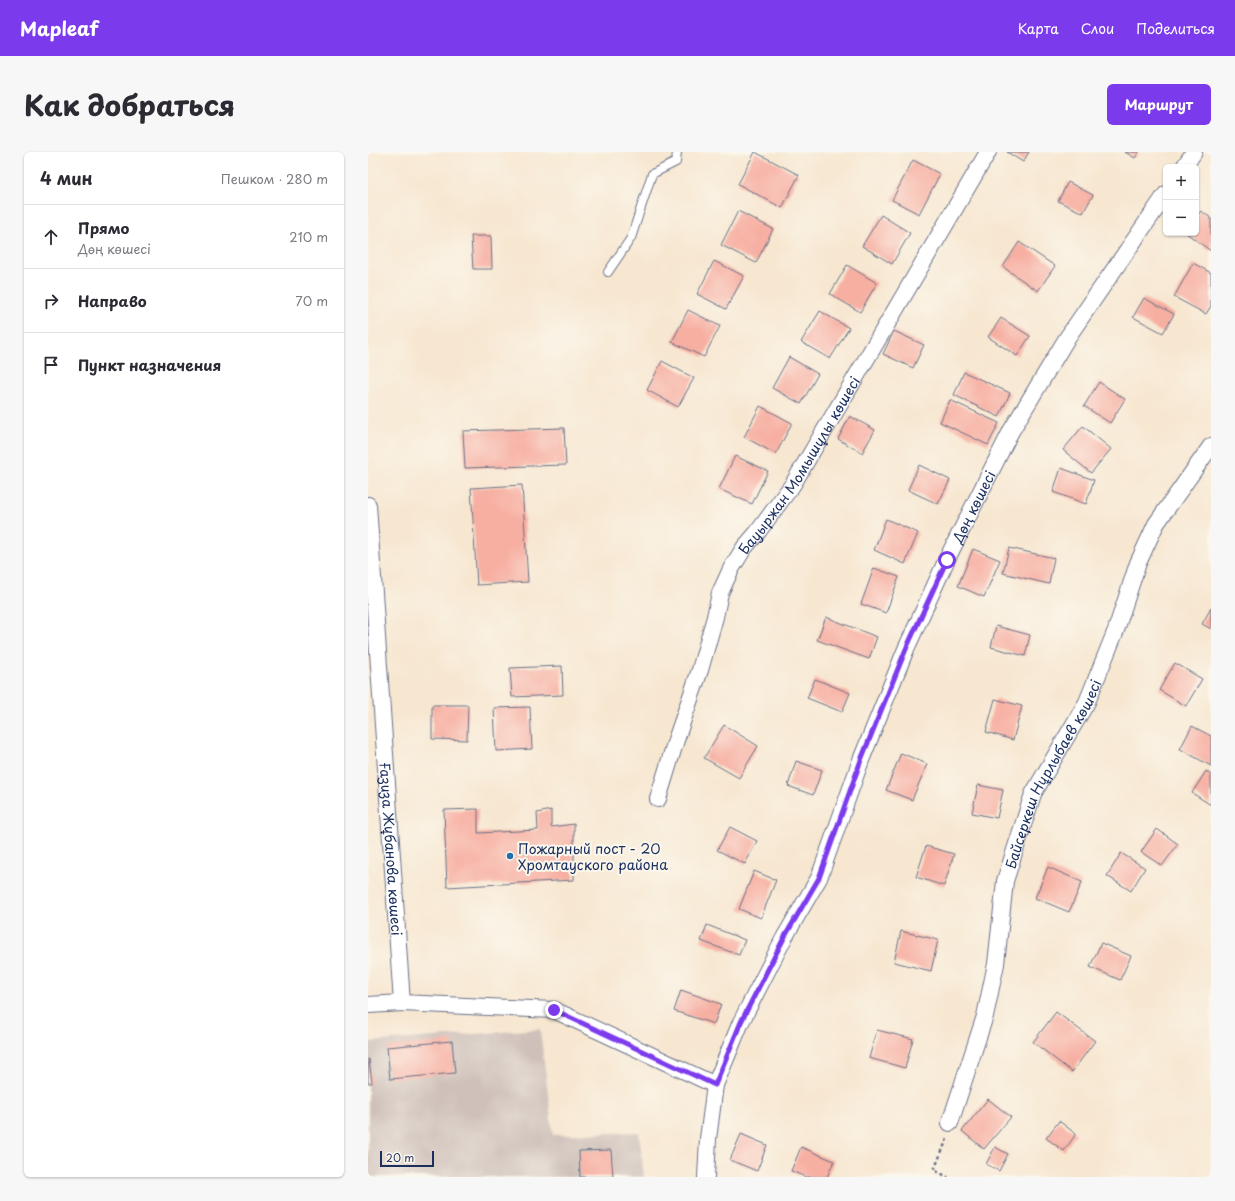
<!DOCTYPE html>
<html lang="ru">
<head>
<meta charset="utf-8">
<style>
  :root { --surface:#fff; --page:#f7f7f7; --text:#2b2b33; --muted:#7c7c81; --line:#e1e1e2; --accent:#7c3aed }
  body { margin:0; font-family:"Playpen Sans",sans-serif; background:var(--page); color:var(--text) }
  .controls { position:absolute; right:12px; top:12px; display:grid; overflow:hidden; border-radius:6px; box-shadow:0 1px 3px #0004 }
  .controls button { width:36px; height:36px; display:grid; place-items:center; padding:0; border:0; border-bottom:1px solid var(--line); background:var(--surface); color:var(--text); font:20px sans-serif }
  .scale { position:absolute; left:12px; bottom:10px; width:54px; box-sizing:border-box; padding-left:4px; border:2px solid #1b2f5e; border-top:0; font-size:11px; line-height:14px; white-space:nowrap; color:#1b2f5e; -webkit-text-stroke:3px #fbf7ec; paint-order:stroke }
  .stop { position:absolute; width:12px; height:12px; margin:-9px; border:3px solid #7c3aed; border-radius:50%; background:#fff }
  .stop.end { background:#7c3aed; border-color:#fff; box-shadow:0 1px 4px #0008 }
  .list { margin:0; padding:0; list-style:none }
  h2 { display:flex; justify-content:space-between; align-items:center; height:52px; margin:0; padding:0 16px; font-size:17px }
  h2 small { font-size:13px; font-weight:400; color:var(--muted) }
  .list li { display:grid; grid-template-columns:26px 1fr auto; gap:12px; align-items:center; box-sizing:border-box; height:64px; padding:0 16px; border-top:1px solid var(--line) }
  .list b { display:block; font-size:15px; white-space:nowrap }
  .list p { margin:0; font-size:13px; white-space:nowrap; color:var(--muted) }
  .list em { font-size:13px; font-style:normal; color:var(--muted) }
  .icon { flex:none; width:22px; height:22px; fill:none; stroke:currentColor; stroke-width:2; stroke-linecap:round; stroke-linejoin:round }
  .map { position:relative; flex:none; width:843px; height:1025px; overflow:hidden; border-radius:6px }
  header { display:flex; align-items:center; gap:24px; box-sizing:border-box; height:56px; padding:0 20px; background:var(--accent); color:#fff }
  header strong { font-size:19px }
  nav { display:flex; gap:22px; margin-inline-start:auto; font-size:14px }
  .intro { display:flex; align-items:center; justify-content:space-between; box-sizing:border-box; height:96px; padding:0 24px }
  h1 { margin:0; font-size:28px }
  .button { padding:10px 18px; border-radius:6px; background:var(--accent); color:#fff; font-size:14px; font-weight:700 }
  main { display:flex; gap:24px; padding:0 24px }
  aside { flex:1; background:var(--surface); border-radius:6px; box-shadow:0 1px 3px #0004 }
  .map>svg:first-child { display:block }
</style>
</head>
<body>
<header>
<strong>Mapleaf</strong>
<nav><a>Карта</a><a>Слои</a><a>Поделиться</a></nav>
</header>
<div class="intro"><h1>Как добраться</h1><a class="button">Маршрут</a></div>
<main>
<aside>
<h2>4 мин<small>Пешком · 280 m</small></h2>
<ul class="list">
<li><svg class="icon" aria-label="ahead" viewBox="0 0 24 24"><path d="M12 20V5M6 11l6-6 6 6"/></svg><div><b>Прямо</b><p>Дөң көшесі</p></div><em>210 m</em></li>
<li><svg class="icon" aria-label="right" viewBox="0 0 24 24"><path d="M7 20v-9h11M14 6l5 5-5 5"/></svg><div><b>Направо</b></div><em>70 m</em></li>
<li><svg class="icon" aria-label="arrive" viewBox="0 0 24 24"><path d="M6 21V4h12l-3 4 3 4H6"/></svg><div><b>Пункт назначения</b></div></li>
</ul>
</aside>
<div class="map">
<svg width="843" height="1025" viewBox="0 0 843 1025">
  <rect width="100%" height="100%" fill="#fbf7ec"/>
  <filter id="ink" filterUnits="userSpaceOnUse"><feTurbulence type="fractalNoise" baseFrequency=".025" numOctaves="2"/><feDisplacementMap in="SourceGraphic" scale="8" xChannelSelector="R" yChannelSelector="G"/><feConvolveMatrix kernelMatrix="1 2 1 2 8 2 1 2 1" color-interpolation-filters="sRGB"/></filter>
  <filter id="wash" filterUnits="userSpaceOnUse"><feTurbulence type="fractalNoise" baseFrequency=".012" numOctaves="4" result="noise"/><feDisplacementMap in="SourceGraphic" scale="16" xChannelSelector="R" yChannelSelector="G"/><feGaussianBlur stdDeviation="0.9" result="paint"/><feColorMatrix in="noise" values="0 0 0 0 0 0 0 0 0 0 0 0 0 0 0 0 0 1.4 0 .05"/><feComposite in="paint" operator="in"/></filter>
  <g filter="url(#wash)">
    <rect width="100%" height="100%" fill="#f7e7d1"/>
    <!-- industrial -->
    <path fill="#cfc1ba" d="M172,877L185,983L271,980L276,1025H0V890Z"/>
    <g id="blocks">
      <!-- building -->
      <path fill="#f7afa2" d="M387,0L431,23L414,56L370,32Z
        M639,0H661L655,10Z
        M757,0H771L767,6Z
        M545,8L572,22L551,62L524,48Z
        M700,30L725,43L715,61L690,49Z
        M370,59L405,77L388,111L353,93Z
        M833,59L843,66V99L818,81H828V65Z
        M513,63L542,81L524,112L494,94Z
        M103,84H123L124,117H105Z
        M651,90L687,114L670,139L635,115Z
        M346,109L376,124L358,157L329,142Z
        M825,111L843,121V154L838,162L806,145Z
        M479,113L509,131L492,160L462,142Z
        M776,146L806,162L795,181L765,165Z
        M320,158L352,174L336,205L304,190Z
        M452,159L481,176L462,207L433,190Z
        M633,166L662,184L649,204L620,185Z
        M526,179L556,193L545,216L515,202Z
        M421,205L450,222L433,252L404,236Z
        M294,209L326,226L310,255L279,238Z
        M596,220L642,241L631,265L586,243Z
        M731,230L757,247L742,271L716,254Z
        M582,248L631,271L620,293L572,270Z
        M392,254L424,271L408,302L376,285Z
        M482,264L507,278L494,301L470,287Z
        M715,274L743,297L723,321L695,298Z
        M196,276L198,313L97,316L95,279Z
        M367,304L400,319L384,352L351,337Z
        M551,313L582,328L570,352L540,338Z
        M693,316L726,328L718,352L685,340Z
        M154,333L160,430L109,433L103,336Z
        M518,367L550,381L537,412L506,398Z
        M641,396L686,406L681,432L635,421Z
        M605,397L632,408L616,445L590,434Z
        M506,416L531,425L518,461L493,452Z
        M843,456V477L834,472Z
        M458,465L509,485L501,507L449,488Z
        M628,474L662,483L657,504L623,495Z
        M807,511L834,527L818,554L791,538Z
        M194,514L195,543L144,545L142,516Z
        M447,527L482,541L474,560L439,546Z
        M627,547L654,554L645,588L618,580Z
        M64,553H100L99,588L64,587Z
        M162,555L164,597L128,599L126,556Z
        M356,573L390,594L371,626L336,606Z
        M824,574L843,584V614L812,597Z
        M533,601L559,612L544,648L518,638Z
        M428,609L454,618L445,643L420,634Z
        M838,619L843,623V653L824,641Z
        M610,633L635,638L629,666L604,661Z
        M110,657V681L170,678L169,661L183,658V675L206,672V728L79,735L76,658Z
        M362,675L389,689L377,712L349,698Z
        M789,677L810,692L794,714L773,700Z
        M558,694L586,702L576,734L548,725Z
        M753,701L777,716L763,739L739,724Z
        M680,715L714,730L701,760L667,746Z
        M386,719L408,728L393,766L371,757Z
        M339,773L377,788L371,803L333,789Z
        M533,779L570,788L563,819L526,810Z
        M733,791L763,804L752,828L722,815Z
        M313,838L353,852L346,872L306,859Z
        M688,860L727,889L704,920L665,890Z
        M509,878L545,887L537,916L501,906Z
        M84,889L87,921L22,927L19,895Z
        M0,907H1L4,931H0Z
        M620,947L643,965L616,997L594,979Z
        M691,969L708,982L696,999L678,986Z
        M373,982L399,993L389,1019L362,1008Z
        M433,995L466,1009L459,1025H438L423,1019Z
        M627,995L640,1002L631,1019L618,1012Z
        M243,998L245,1025H212L211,999Z"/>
    </g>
  </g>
  <g filter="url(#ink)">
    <use href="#blocks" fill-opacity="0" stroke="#686f86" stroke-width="1"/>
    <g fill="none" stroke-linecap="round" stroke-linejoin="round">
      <!-- service casing -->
      <g stroke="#686f86" stroke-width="10">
        <path id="service" d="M240,120L263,86L284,22L308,10L309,0"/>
      </g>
      <!-- minor casing -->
      <g stroke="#686f86" stroke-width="18">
        <g id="minor">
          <path d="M816,15L826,0"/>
          <path id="s1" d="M0,353L34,851"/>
          <path id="s2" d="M290,647L308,588L332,518L347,465L352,441L363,417L376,396L389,381L425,332L620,0"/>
          <path d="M0,853L34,851L186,858L347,933"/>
          <path id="s3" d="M582,971L617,864L628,812L637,729L665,642L719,550L748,478L770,411L788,372L843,294"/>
          <path id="s4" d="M338,1025L340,987L347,933L373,870L416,786L451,726L493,608L538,497L579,407L643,279L699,186L798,42"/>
        </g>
      </g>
      <!-- path -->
      <path stroke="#686f86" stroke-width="2.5" stroke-dasharray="3 3" stroke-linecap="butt" d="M579,987L566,1018L580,1025"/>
      <!-- service -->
      <use href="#service" stroke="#fff" stroke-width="8"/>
      <!-- minor -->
      <use href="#minor" stroke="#fff" stroke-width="16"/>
    </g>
  </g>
  <g fill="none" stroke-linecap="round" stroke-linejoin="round" filter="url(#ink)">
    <!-- route -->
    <path stroke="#7c3aed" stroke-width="5" d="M186,858L347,933L373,870L416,786L451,726L493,608L538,497L579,408"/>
  </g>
  <!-- markers -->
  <circle fill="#1f6fb2" stroke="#fbf7ec" stroke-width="1.5" cx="142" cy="704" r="4"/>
  <g text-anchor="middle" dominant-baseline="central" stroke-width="4" stroke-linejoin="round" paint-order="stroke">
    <!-- street labels -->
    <g font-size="14" fill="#1b2f5e" stroke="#fbf7ec">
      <text stroke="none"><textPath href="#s2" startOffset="366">Бауыржан Момышұлы көшесі</textPath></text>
      <text stroke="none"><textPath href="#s4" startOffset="727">Дөң көшесі</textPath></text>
      <text stroke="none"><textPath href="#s3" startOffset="367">Байсеркеш Нұрлыбаев көшесі</textPath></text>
      <text stroke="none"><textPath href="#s1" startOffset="345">Ғазиза Жұбанова көшесі</textPath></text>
    </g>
    <!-- poi labels -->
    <g font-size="14" fill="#1b2f5e" stroke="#fbf7ec" text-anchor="start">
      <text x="150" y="696">Пожарный пост - 20<tspan x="150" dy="16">Хромтауского района</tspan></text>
    </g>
  </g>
</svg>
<div class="controls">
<button>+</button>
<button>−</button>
</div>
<div class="scale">20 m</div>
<div class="stop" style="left:579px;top:408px"></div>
<div class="stop end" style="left:186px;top:858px"></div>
</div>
</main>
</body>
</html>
